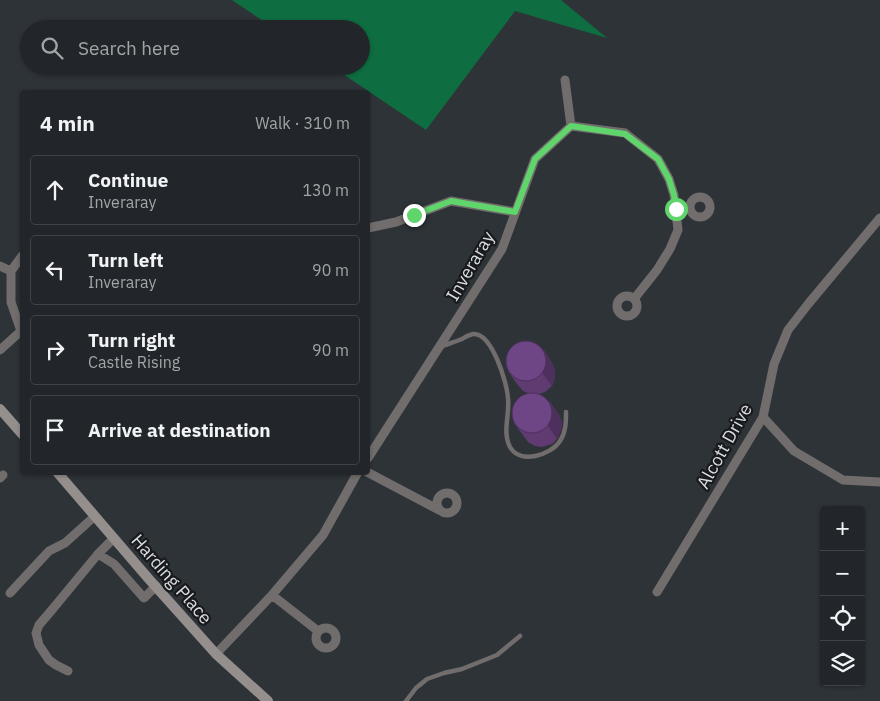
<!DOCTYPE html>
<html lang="en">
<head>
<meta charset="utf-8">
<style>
  :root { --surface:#22262a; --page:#2a2e32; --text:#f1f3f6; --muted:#a2a5a8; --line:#3f4347 }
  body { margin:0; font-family:"IBM Plex Sans",sans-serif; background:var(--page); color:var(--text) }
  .controls { position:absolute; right:15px; bottom:15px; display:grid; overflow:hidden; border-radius:5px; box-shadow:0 1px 4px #0004 }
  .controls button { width:45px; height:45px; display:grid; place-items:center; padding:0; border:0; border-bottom:1px solid var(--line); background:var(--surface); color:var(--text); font:25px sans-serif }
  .stop { position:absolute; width:15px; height:15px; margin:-11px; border:4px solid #5fd56b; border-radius:50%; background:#fff }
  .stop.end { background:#5fd56b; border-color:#fff; box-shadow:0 1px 5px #0008 }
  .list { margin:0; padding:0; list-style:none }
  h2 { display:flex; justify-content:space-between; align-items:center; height:65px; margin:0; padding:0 20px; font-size:21px }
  h2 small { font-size:16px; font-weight:400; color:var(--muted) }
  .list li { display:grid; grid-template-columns:32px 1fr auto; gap:15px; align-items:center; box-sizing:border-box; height:70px; margin:0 10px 10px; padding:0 10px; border:1px solid var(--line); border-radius:5px }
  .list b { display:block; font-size:19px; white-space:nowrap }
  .list p { margin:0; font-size:16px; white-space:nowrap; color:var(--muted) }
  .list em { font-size:16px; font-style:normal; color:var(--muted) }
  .icon { flex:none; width:28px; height:28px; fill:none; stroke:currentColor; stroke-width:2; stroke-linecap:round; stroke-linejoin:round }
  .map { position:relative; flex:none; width:880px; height:701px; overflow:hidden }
  .search { position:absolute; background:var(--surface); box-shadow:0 1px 4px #0004; left:20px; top:20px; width:350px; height:55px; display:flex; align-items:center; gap:12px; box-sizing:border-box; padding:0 18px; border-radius:28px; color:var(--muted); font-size:19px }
  .panel { position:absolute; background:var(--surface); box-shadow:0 1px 4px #0004; left:20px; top:90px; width:350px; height:385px; border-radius:5px }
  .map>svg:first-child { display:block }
</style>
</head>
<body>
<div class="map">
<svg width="880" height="701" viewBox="0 0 880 701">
  <rect width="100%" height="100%" fill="#2e3338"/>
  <!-- forest -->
  <path fill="#0e6e41" d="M232,0H561L607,38L515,11L426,130L331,66H361V29H275Z"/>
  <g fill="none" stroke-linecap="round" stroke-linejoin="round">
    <!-- service -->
    <path stroke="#716d6c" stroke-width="4.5" d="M440,347C447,344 455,342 462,339C465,337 469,335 473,334C492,332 507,383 508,398C510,414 502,432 510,447C520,465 551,455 560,441C566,432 566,422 566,412
      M406,701L416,688L427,679L444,673L462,669L497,655L520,636"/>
    <!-- minor -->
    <path stroke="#716d6c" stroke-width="9" d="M565,80L571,126
      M690 207a10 10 0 1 1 20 0a10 10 0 1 1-20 0Z
      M368,228L396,222L451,201L515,212
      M22,256L11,271V302L21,331L22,332
      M0,266L11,271
      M617 306a10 10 0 1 1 20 0a10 10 0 1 1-20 0Z
      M0,350L21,331
      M763,417L794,451L843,480L880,482
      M368,458L502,249L535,159L571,126L625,133L658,159L669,179L674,195L678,230L670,249L657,270L634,299
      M367,472L439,510
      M0,478L3,475
      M437 503a10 10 0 1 1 20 0a10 10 0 1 1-20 0Z
      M98,554L114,564L144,598L156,586
      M657,592L763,417L774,364L788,330L809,303L880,218
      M10,593L49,551L65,543L95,516
      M272,595L318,631
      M316 638a10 10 0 1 1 20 0a10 10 0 1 1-20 0Z
      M216,654L272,595L323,535L358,472
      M68,671L56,665L49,660L39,645L36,633L39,625L51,611L98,554L114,538"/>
    <!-- secondary -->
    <path stroke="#948e8d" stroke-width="10" d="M0,409L22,434
      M57,472L148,578L216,654L268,701"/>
  </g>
  <!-- wall -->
  <path fill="#5f3b72" d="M544,350L552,363L555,370V378L552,386L545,392L539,394L550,402L559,415L562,423L561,430L557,439L552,444L542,447L535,446L528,442L514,423L528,393L523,391L517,384L508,371Z"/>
  <!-- shaded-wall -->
  <path fill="#4d305d" d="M544,350L552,363L555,370V378L552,386L543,374Z
    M550,402L559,415L562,423L561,430L557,439L548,426Z"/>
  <!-- building -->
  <path fill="#6e4585" stroke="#4d305d" d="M506 361a20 20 0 1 1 40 0a20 20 0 1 1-40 0Z
    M512 413a20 20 0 1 1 40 0a20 20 0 1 1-40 0Z"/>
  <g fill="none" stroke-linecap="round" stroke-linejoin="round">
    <!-- route -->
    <path stroke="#5fd56b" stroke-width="6" d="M414,215L451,201L515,212L535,159L571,126L625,134L658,159L669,179L674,195L676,209"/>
  </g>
  <g text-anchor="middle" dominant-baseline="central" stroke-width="4.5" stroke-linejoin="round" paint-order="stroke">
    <!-- street labels -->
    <g font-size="18" fill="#dadde0" stroke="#181a1d">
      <text transform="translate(470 266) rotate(-60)">Inveraray</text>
      <text transform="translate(724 446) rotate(-61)">Alcott Drive</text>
      <text transform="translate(172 579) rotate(49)">Harding Place</text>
    </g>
  </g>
</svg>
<div class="controls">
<button>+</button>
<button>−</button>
<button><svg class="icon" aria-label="locate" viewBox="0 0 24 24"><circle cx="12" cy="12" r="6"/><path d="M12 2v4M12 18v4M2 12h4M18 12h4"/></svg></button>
<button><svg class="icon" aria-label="layers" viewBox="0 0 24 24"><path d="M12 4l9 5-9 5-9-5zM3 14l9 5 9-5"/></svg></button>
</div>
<div class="stop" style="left:676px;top:209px"></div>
<div class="stop end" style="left:414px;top:215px"></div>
<div class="search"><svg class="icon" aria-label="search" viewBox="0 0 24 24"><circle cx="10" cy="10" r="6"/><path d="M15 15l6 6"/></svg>Search here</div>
<section class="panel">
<h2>4 min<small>Walk · 310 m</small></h2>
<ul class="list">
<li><svg class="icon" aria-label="ahead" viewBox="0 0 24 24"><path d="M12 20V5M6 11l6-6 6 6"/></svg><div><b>Continue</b><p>Inveraray</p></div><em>130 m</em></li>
<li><svg class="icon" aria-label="left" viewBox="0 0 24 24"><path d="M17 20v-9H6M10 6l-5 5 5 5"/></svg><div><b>Turn left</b><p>Inveraray</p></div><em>90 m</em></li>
<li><svg class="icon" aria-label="right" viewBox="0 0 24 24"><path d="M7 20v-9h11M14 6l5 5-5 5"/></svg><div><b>Turn right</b><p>Castle Rising</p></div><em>90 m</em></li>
<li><svg class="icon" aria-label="arrive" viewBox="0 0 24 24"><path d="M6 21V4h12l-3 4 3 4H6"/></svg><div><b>Arrive at destination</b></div></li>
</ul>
</section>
</div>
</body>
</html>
